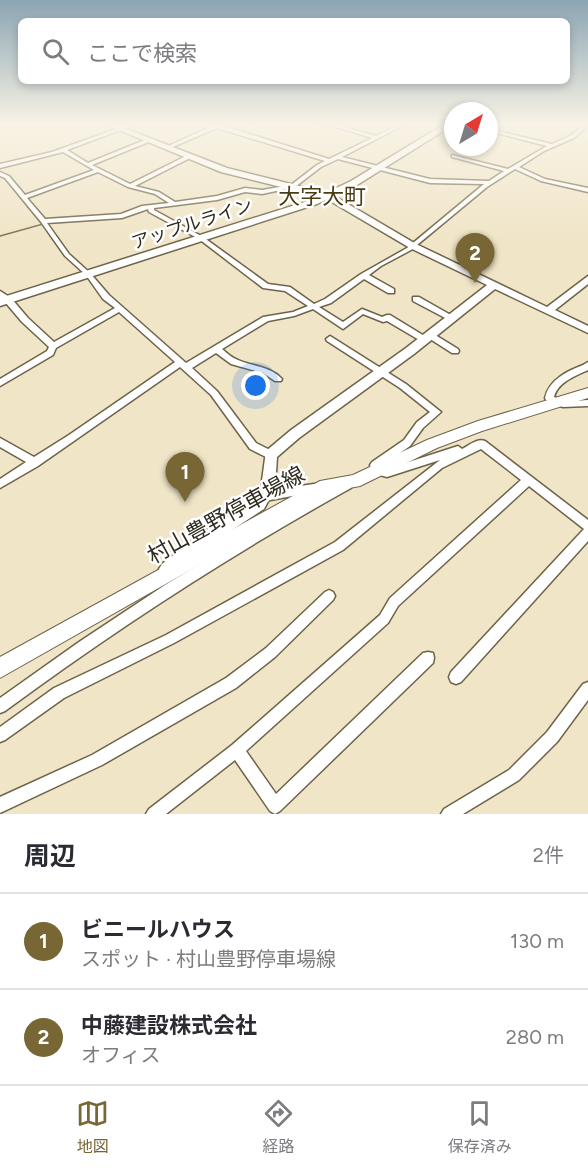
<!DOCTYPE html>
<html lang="ja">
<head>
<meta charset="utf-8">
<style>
  :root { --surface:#fff; --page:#f2f2f3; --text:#2b2b33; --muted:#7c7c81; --line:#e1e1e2; --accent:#786635 }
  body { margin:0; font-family:Figtree,"Noto Sans JP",sans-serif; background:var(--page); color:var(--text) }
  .compass { position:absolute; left:444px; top:102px; width:54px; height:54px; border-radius:50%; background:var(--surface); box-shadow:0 3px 9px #0003; rotate:38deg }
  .you { position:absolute; left:256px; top:386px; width:21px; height:21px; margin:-15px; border:4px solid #fff; border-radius:50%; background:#1a73e8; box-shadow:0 0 0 9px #1a73e833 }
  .badge { display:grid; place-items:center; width:39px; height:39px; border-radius:50%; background:var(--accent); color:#fff; font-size:20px; font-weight:700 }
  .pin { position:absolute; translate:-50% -50px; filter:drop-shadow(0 2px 3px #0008) }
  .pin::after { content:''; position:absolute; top:32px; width:21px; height:18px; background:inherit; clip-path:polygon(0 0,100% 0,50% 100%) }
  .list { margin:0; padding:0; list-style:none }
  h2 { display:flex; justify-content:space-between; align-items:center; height:78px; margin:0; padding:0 24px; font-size:26px }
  h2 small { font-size:20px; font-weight:400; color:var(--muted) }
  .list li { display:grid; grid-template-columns:39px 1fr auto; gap:18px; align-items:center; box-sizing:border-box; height:96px; padding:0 24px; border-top:2px solid var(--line) }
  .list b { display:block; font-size:22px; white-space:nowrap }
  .list p { margin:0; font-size:20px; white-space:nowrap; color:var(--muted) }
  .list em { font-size:20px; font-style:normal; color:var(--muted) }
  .icon { flex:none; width:33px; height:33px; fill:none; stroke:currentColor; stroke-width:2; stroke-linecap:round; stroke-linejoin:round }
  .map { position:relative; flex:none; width:588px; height:814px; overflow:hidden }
  .search { position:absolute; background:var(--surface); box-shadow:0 3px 9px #0003; left:18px; right:18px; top:18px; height:66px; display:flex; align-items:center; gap:15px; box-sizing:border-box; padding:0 21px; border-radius:9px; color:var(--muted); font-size:22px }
  .sheet { height:270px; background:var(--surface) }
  nav { display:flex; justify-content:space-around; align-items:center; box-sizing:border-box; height:84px; border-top:2px solid var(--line); background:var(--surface); font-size:16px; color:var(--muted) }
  nav a { display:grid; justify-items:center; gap:3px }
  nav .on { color:var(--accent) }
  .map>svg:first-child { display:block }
</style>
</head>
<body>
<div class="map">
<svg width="588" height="814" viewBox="0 0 588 814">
  <rect width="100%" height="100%" fill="#f0e5c7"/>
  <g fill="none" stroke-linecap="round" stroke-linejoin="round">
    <!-- stream -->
    <path stroke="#7d714e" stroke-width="1.5" d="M0,236L43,224"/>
    <!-- minor casing -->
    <g stroke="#6d6349" stroke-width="3">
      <path id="minor" d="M127,125H134L67,150L88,163L147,139H151V141L92,165L130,184L188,155H192V157L135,186L159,192L175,202L217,196L245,188L262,190L291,185L317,165L325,161L217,128L170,148L166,147L212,126L211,125H221L329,159L372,138L340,128L319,125L340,126L376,136L398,125H404L342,157L430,179L489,181L504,171L452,157V155L508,169L547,146L489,131V129L552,144L570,136L584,125H588L574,138L544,151L519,167L545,179L588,188V192L541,181L515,169L487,187L411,250L381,266L369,275L394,289V293H388L364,279L331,303L319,307L343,322L362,309L382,317L387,315H390L426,337V333H432L458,349L459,351L458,353H452L427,337V341H421L387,321L383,322L363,314L343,329L313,309L294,316L268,321L222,349C227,353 232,358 238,360C254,367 270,366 282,379L281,381H275L263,373L231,364L216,353L192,368L217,391L256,443L274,452L276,455L274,458L271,459L268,458L250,449L211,395L180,367L38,466L0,488V479L26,462L0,447V438L34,457L69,435L175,362L119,312L56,348L53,355L0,386V379L47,351L49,347L22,322L5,302V298H11L28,318L54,342L115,308L103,299L86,275L65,256L41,222L5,178L0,176V172L9,176L25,195L94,170L63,152L0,168V164L52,152ZM338,159L430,183L484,184L407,248L361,274L325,299L314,304L290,287L268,284L203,237L154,210V208L217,200L245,192L262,194L295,187L321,167ZM98,172L128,187L155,194L169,203L142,206L121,214L45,219L27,198ZM148,209L149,212L199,239L263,288L285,291L308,306L293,312L263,317L186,363L109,295L90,273L69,254L47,223L122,218Z
        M413,297H419L456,318L452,320H449L413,301Z
        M330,336L406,384L441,412L423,428L410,446L380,467L387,469L458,446L462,449C470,445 477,438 485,441L588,520V541L461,682L456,684L451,682L449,677L451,672L584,529L529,486L398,606L388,623L246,751L276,794L423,653L428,652L433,653L434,658L433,663L280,811L275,814L270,811L235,760L166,814H146L149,809L232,745L380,615L390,598L521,480L481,449L442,468L343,550L174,643L64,698L5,740L0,742V727L54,688L166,635L335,542L440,460L387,477L372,473L370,465L372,462L404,440L417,422L430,412L400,388L327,341L326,339Z
        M586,364L588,365V370C575,376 558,382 554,397C565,403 576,401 588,400V406L563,407L546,400L545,398C549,379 569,370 586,364Z
        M347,481L351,482L352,485L351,488C230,555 116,629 5,711L0,713V698L79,642L165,585L253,532Z
        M314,484L318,485L319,488L318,491L314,492L265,501L261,499L260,496L261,493L265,491Z
        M329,590L333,592L335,596L333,600L275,657L236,688L102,765L0,813V797L92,755L226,678L266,648L325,592Z
        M588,682V700L557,742L519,780L463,814H441L444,809L509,770L547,732L583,684Z"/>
    </g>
    <!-- tertiary casing -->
    <g stroke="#6d6349" stroke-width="3">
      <path id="tertiary" d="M107,125H116L227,168L331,194L416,244L547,307L588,276V284L555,310L588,326V333L495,289L414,354L299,438L277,457L275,488L264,509L218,539L172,574L167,577L162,574L159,569L162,564L208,529L254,501L261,488L266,451L291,430L406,348L487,285L410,248L325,198L221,172Z
        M0,291L11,298V302H5L0,299Z
        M588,362V370H582L580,367Z"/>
    </g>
    <!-- secondary casing -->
    <g stroke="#6d6349" stroke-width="2">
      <path id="secondary" d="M588,388V398L482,431L437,448L360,486L328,492L0,678V657L320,481L353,475L427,440L478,421Z"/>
    </g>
    <!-- trunk casing -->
    <g stroke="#6d6349" stroke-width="3">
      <path id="trunk" d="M443,125H453L357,185L317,204L0,306V298L311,200L351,181Z"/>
    </g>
    <!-- minor -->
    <use href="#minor" fill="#fff" fill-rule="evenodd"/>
    <!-- tertiary -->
    <use href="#tertiary" fill="#fff" fill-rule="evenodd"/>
    <!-- secondary -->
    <use href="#secondary" fill="#fff" fill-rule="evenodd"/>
    <!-- trunk -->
    <use href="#trunk" fill="#fff" fill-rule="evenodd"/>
  </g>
  <!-- sky -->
  <linearGradient id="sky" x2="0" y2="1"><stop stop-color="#8ba5b2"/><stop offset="0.52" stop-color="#f8f3e6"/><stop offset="1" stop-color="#f8f3e6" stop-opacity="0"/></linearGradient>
  <rect width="588" height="239" fill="url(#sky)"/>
  <g text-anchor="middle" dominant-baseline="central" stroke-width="5" stroke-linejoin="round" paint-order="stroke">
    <!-- far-street labels -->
    <g font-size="18" fill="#2f2b1f" stroke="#fff">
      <text transform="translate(192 224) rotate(-18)">アップルライン</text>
    </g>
    <!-- far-quarter labels -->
    <g font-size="22" fill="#493b13" stroke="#fff">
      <text x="322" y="196">大字大町</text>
    </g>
    <!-- street labels -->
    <g font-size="22" fill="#2f2b1f" stroke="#fff">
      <text transform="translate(226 515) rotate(-29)">村山豊野停車場線</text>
    </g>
  </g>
</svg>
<svg class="compass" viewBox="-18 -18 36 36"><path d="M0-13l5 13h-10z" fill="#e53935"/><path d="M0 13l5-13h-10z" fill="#7c7c81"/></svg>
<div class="you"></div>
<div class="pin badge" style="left:185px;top:502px">1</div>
<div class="pin badge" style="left:475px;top:283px">2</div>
<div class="search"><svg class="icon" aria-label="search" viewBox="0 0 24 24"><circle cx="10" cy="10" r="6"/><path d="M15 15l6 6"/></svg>ここで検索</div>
</div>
<section class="sheet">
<h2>周辺<small>2件</small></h2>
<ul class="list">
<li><span class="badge">1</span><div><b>ビニールハウス</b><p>スポット · 村山豊野停車場線</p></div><em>130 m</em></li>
<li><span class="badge">2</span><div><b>中藤建設株式会社</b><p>オフィス</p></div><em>280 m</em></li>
</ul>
</section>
<nav>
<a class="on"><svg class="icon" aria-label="map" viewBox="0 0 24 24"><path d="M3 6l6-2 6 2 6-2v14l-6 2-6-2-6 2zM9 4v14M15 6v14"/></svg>地図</a>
<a><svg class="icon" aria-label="directions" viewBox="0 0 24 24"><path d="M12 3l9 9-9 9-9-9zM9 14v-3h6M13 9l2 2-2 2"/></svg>経路</a>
<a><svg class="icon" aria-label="saved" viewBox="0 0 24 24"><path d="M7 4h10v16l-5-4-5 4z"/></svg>保存済み</a>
</nav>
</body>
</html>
